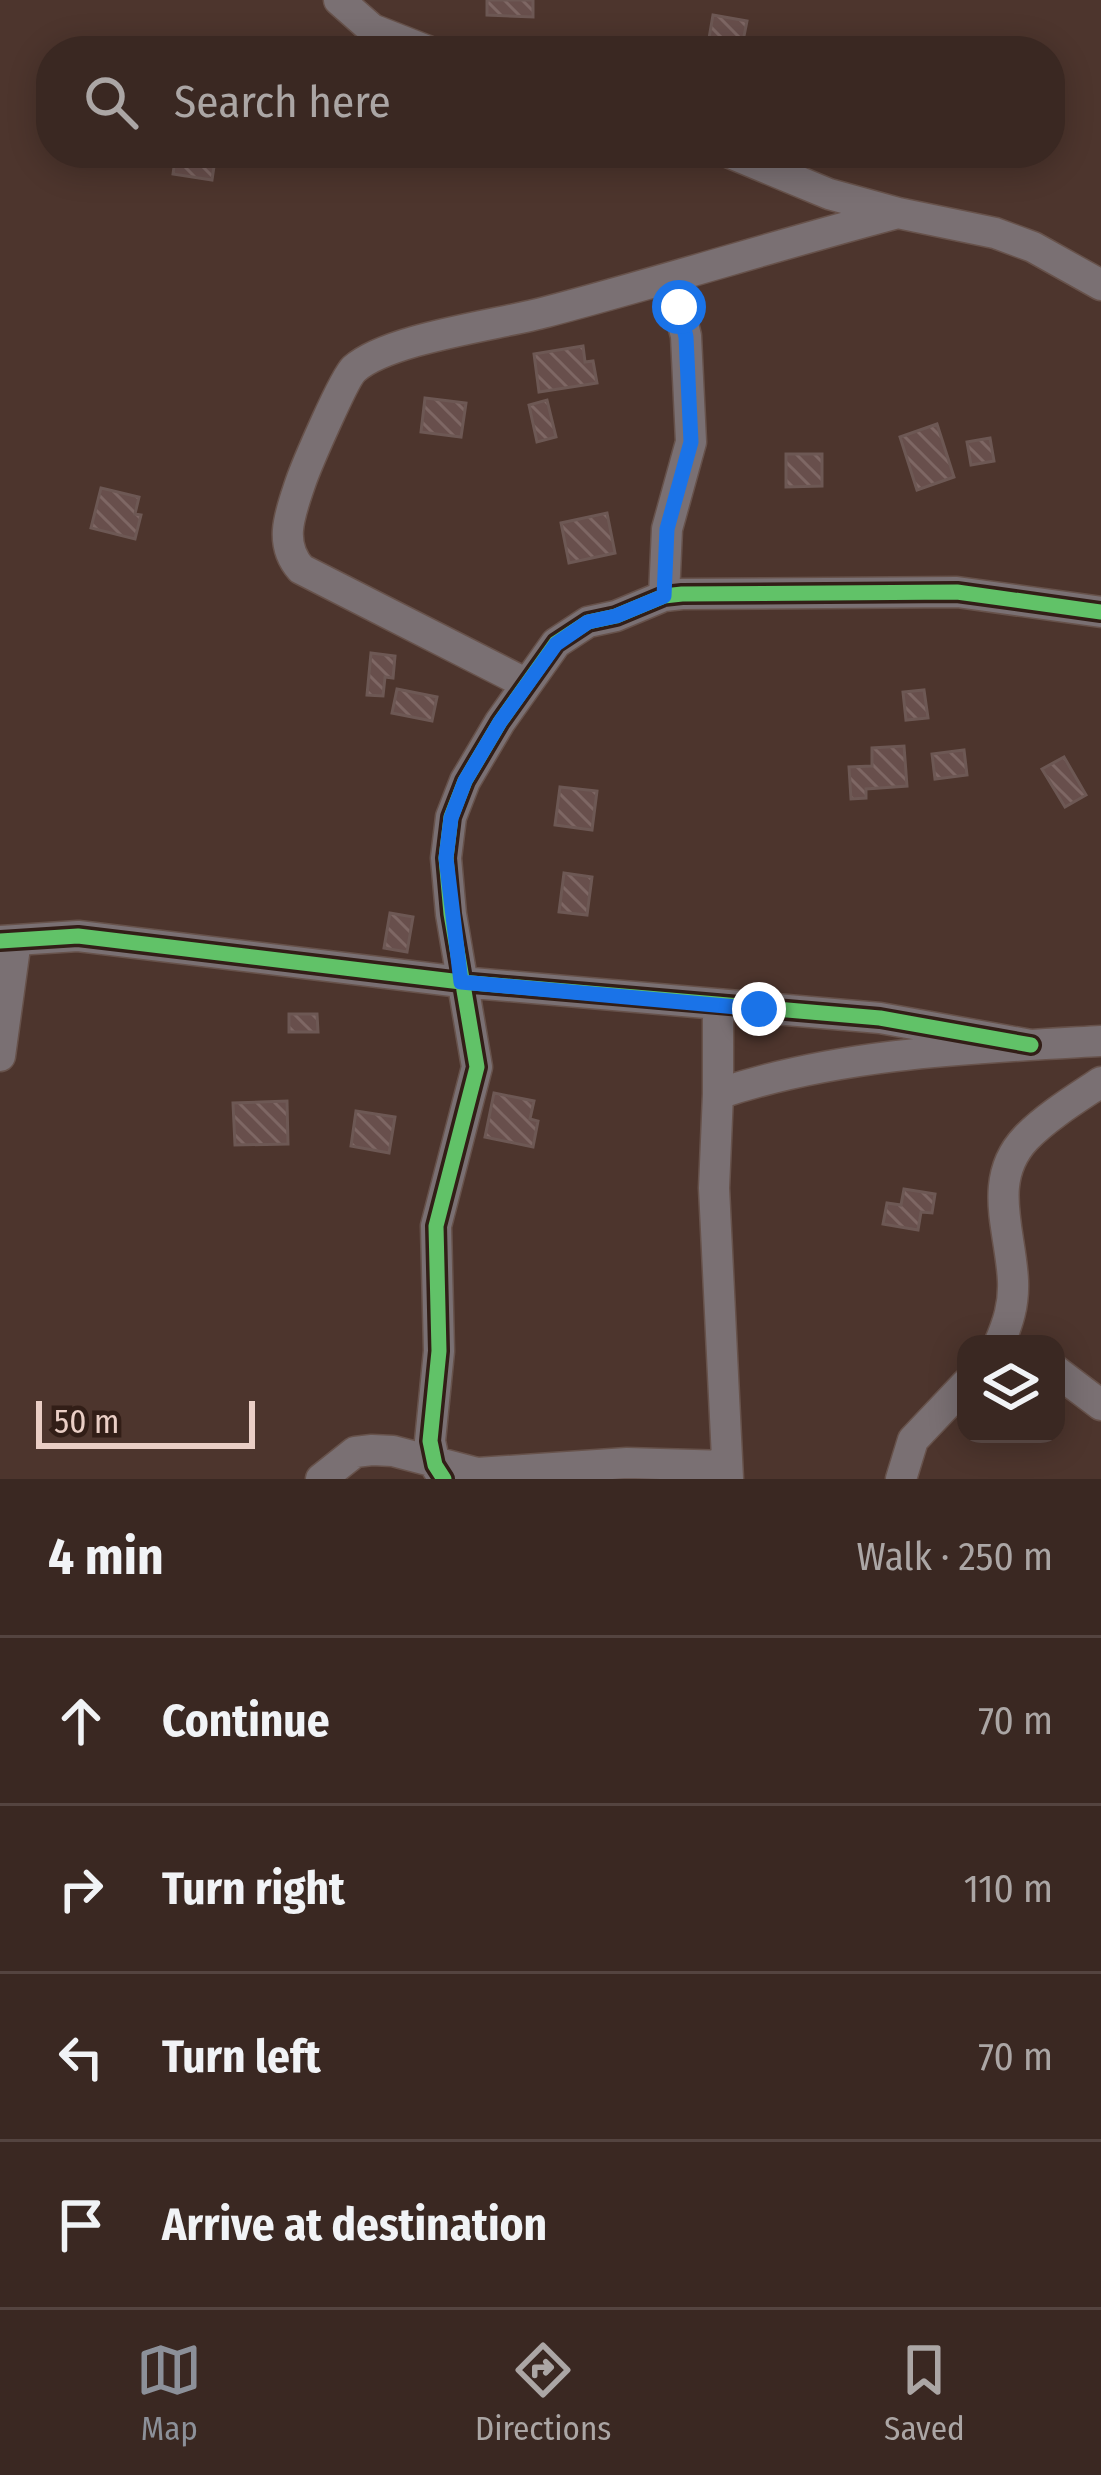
<!DOCTYPE html>
<html lang="en">
<head>
<meta charset="utf-8">
<style>
  :root { --surface:#3a2822; --page:#45342f; --text:#f1f3f6; --muted:#aba6a5; --line:#544440; --accent:#8c9099 }
  body { margin:0; font-family:"Fira Sans Condensed",sans-serif; background:var(--page); color:var(--text) }
  .controls { position:absolute; right:36px; bottom:36px; display:grid; overflow:hidden; border-radius:24px; box-shadow:0 6px 30px #0003 }
  .controls button { width:108px; height:108px; display:grid; place-items:center; padding:0; border:0; border-bottom:3px solid var(--line); background:var(--surface); color:var(--text); font:60px sans-serif }
  .scale { position:absolute; left:36px; bottom:30px; width:219px; box-sizing:border-box; padding-left:12px; border:6px solid #eacec5; border-top:0; font-size:33px; line-height:42px; white-space:nowrap; color:#eacec5; -webkit-text-stroke:9px #321e17; paint-order:stroke }
  .stop { position:absolute; width:36px; height:36px; margin:-27px; border:9px solid #1a73e8; border-radius:50%; background:#fff }
  .stop.end { background:#1a73e8; border-color:#fff; box-shadow:0 3px 12px #0008 }
  .list { margin:0; padding:0; list-style:none }
  h2 { display:flex; justify-content:space-between; align-items:center; height:156px; margin:0; padding:0 48px; font-size:51px }
  h2 small { font-size:39px; font-weight:400; color:var(--muted) }
  .list li { display:grid; grid-template-columns:78px 1fr auto; gap:36px; align-items:center; box-sizing:border-box; height:168px; padding:0 48px; border-top:3px solid var(--line) }
  .list b { display:block; font-size:45px; white-space:nowrap }
  .list em { font-size:39px; font-style:normal; color:var(--muted) }
  .icon { flex:none; width:66px; height:66px; fill:none; stroke:currentColor; stroke-width:2; stroke-linecap:round; stroke-linejoin:round }
  .map { position:relative; flex:none; width:1101px; height:1479px; overflow:hidden }
  .search { position:absolute; background:var(--surface); box-shadow:0 6px 30px #0003; left:36px; right:36px; top:36px; height:132px; display:flex; align-items:center; gap:30px; box-sizing:border-box; padding:0 42px; border-radius:48px; color:var(--muted); font-size:45px }
  .sheet { height:828px; background:var(--surface) }
  nav { display:flex; justify-content:space-around; align-items:center; box-sizing:border-box; height:168px; border-top:3px solid var(--line); background:var(--surface); font-size:33px; color:var(--muted) }
  nav a { display:grid; justify-items:center; gap:6px }
  nav .on { color:var(--accent) }
  .map>svg:first-child { display:block }
</style>
</head>
<body>
<div class="map">
<svg width="1101" height="1479" viewBox="0 0 1101 1479">
  <defs>
    <pattern id="building-back-hatch" width="6" height="6" patternUnits="userSpaceOnUse" patternTransform="scale(3)"><rect width="6" height="6" fill="#684f4c"/><path d="M-1 5l2 2M0 0l6 6M5-1l2 2" fill="none" stroke="#7e6764"/></pattern>
  </defs>
  <rect width="100%" height="100%" fill="#4d352d"/>
  <!-- building -->
  <path fill="url(#building-back-hatch)" stroke="#6d5854" stroke-width="3" d="M487,0H533V17L487,15Z
    M713,15L747,21L741,51L707,50Z
    M176,153H216L212,180L173,174Z
    M583,346L585,362L593,361L597,383L539,392L534,354Z
    M425,398L466,403L461,437L421,432Z
    M547,400L556,437L537,442L529,405Z
    M937,424L954,477L917,490L900,437Z
    M990,438L994,461L971,465L967,442Z
    M786,454H822V486L786,487Z
    M101,488L139,497L135,514L141,515L135,539L91,528Z
    M607,513L615,553L569,563L561,523Z
    M371,653L395,656L393,678L385,677L383,696L367,695Z
    M397,689L437,697L432,721L392,713Z
    M924,690L928,718L906,720L903,692Z
    M904,746L907,786L866,789V798L851,799L849,767L872,766V748Z
    M964,750L967,775L935,779L932,754Z
    M1064,757L1086,795L1065,807L1042,769Z
    M560,787L597,791L592,830L555,825Z
    M564,873L592,877L587,915L559,912Z
    M390,913L413,917L407,952L384,948Z
    M289,1014H317L318,1032H289Z
    M494,1093L534,1101L530,1119L538,1121L533,1147L485,1137Z
    M287,1101L288,1144L235,1145L233,1103Z
    M356,1111L395,1117L389,1153L351,1146Z
    M904,1189L935,1194L932,1213L921,1212L918,1230L883,1224L887,1203L901,1205Z"/>
  <g fill="none" stroke-linecap="round" stroke-linejoin="round">
    <!-- street casing -->
    <g stroke="#67524b" stroke-width="33">
      <path id="street" d="M339,0L372,29L428,51
        M730,153L829,194L898,213L995,233L1033,247L1101,285
        M664,596L667,529L691,442L686,336L671,278
        M527,684L301,569C278,543 290,514 300,484C306,466 344,378 354,369C389,338 498,325 546,312C664,281 780,244 898,213
        M0,941L78,936L461,982L880,1018L1031,1045
        M0,1056L16,940
        M718,1094V1005
        M999,1344C1008,1323 1014,1305 1013,1281C1011,1231 986,1180 1026,1138C1046,1117 1077,1098 1101,1082
        M1056,1371L1101,1405
        M321,1479L355,1452L372,1450L393,1451L477,1473L627,1463L727,1466
        M444,1479L435,1465L430,1441L439,1351L436,1226L477,1067L451,914L446,858L451,817L465,781L500,722L556,643L588,622L616,616L664,596L682,594L957,592L1101,612
        M728,1479L714,1188L718,1094C839,1053 974,1048 1101,1041
        M901,1479L913,1440L966,1384"/>
    </g>
    <!-- street -->
    <use href="#street" stroke="#7a7073" stroke-width="30"/>
    <!-- cycleway casing -->
    <g stroke="#321e17" stroke-width="22">
      <path id="cycleway" d="M0,941L78,936L461,982L880,1018L1031,1045
        M444,1479L435,1465L430,1441L439,1351L436,1226L477,1067L451,914L446,858L451,817L465,781L500,722L556,643L588,622L616,616L664,596L682,594L957,592L1101,612"/>
    </g>
    <!-- cycleway -->
    <use href="#cycleway" stroke="#61c268" stroke-width="15"/>
  </g>
  <g fill="none" stroke-linecap="round" stroke-linejoin="round">
    <!-- route -->
    <path stroke="#1a73e8" stroke-width="15" d="M679,307L686,337L691,442L667,529L664,596L616,616L588,622L556,644L500,722L465,781L451,818L446,858L461,982L759,1009"/>
  </g>
</svg>
<div class="controls">
<button><svg class="icon" aria-label="layers" viewBox="0 0 24 24"><path d="M12 4l9 5-9 5-9-5zM3 14l9 5 9-5"/></svg></button>
</div>
<div class="scale">50 m</div>
<div class="stop" style="left:679px;top:307px"></div>
<div class="stop end" style="left:759px;top:1009px"></div>
<div class="search"><svg class="icon" aria-label="search" viewBox="0 0 24 24"><circle cx="10" cy="10" r="6"/><path d="M15 15l6 6"/></svg>Search here</div>
</div>
<section class="sheet">
<h2>4 min<small>Walk · 250 m</small></h2>
<ul class="list">
<li><svg class="icon" aria-label="ahead" viewBox="0 0 24 24"><path d="M12 20V5M6 11l6-6 6 6"/></svg><div><b>Continue</b></div><em>70 m</em></li>
<li><svg class="icon" aria-label="right" viewBox="0 0 24 24"><path d="M7 20v-9h11M14 6l5 5-5 5"/></svg><div><b>Turn right</b></div><em>110 m</em></li>
<li><svg class="icon" aria-label="left" viewBox="0 0 24 24"><path d="M17 20v-9H6M10 6l-5 5 5 5"/></svg><div><b>Turn left</b></div><em>70 m</em></li>
<li><svg class="icon" aria-label="arrive" viewBox="0 0 24 24"><path d="M6 21V4h12l-3 4 3 4H6"/></svg><div><b>Arrive at destination</b></div></li>
</ul>
</section>
<nav>
<a class="on"><svg class="icon" aria-label="map" viewBox="0 0 24 24"><path d="M3 6l6-2 6 2 6-2v14l-6 2-6-2-6 2zM9 4v14M15 6v14"/></svg>Map</a>
<a><svg class="icon" aria-label="directions" viewBox="0 0 24 24"><path d="M12 3l9 9-9 9-9-9zM9 14v-3h6M13 9l2 2-2 2"/></svg>Directions</a>
<a><svg class="icon" aria-label="saved" viewBox="0 0 24 24"><path d="M7 4h10v16l-5-4-5 4z"/></svg>Saved</a>
</nav>
</body>
</html>
